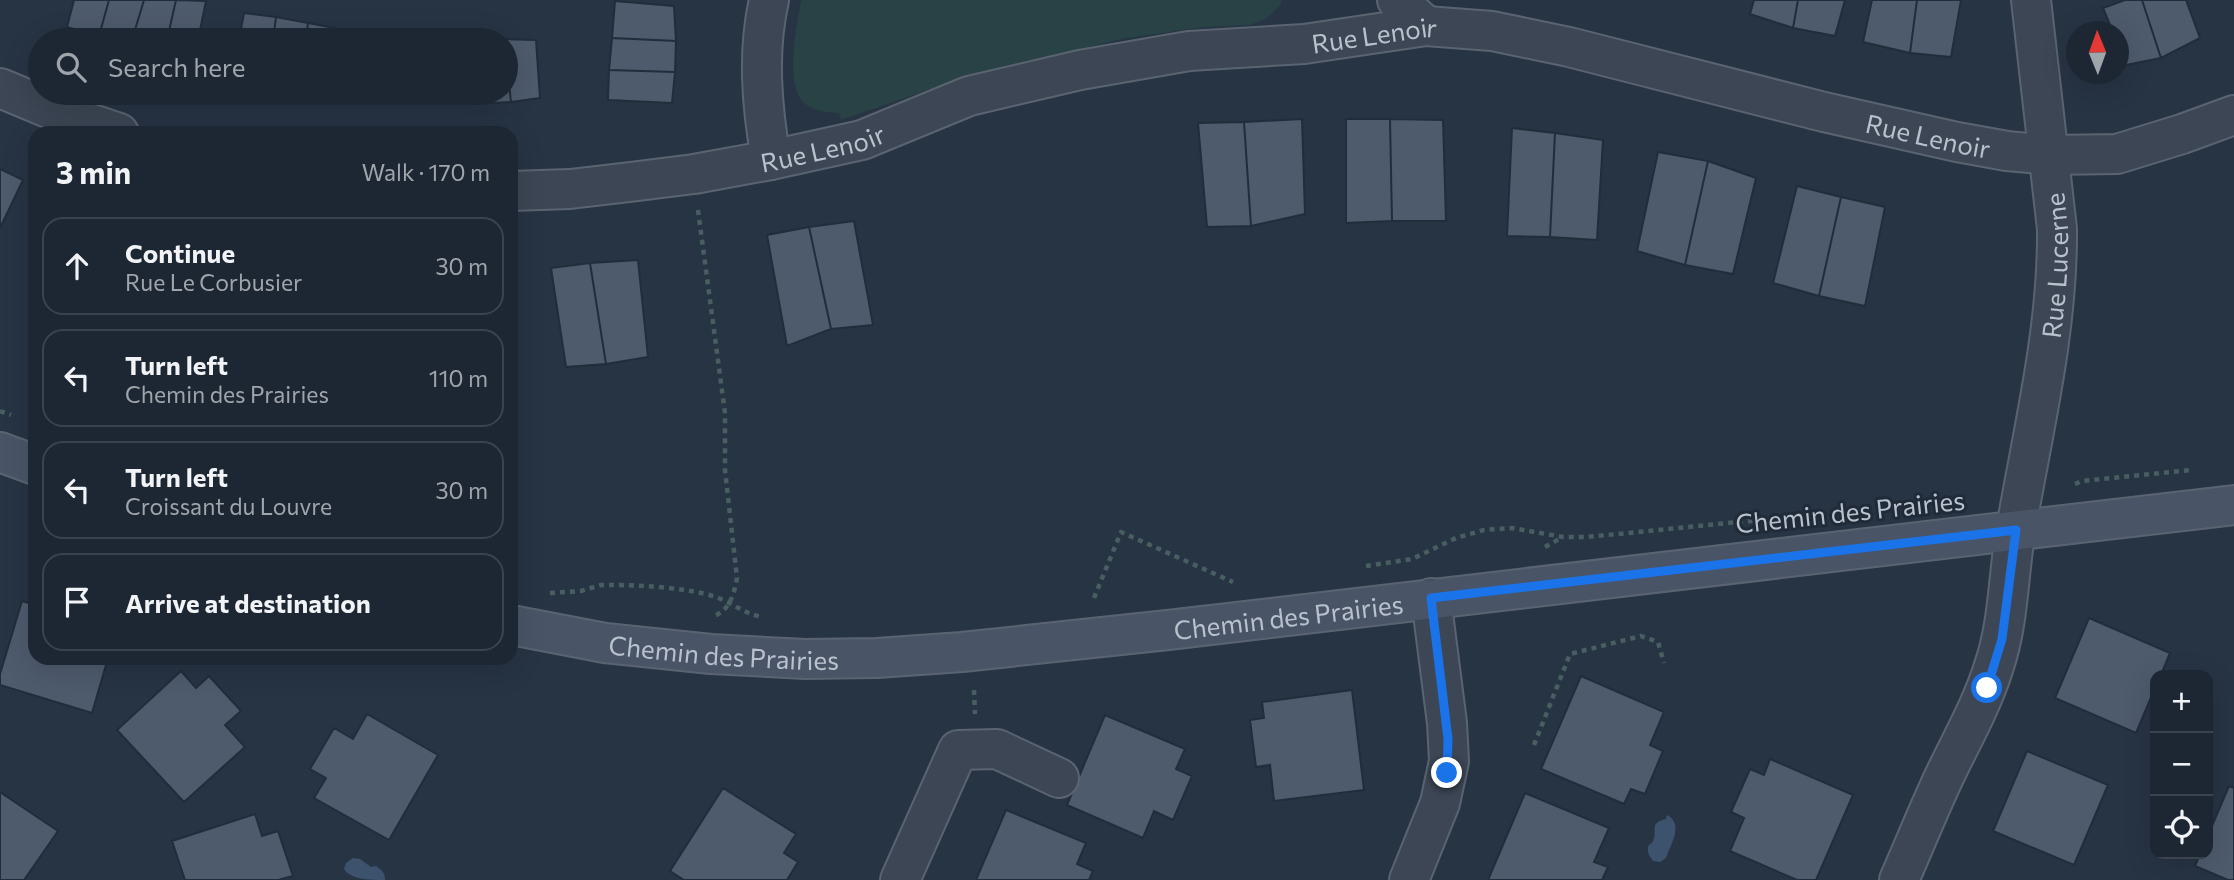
<!DOCTYPE html>
<html lang="en">
<head>
<meta charset="utf-8">
<style>
  :root { --surface:#1d2733; --page:#252f3b; --text:#f1f3f6; --muted:#a0a5ac; --line:#3b444e }
  body { margin:0; font-family:Commissioner,sans-serif; background:var(--page); color:var(--text) }
  .controls { position:absolute; right:21px; bottom:21px; display:grid; overflow:hidden; border-radius:14px; box-shadow:0 7px 28px #0002 }
  .controls button { width:63px; height:63px; display:grid; place-items:center; padding:0; border:0; border-bottom:2px solid var(--line); background:var(--surface); color:var(--text); font:35px sans-serif }
  .compass { position:absolute; left:2066px; top:21px; width:63px; height:63px; border-radius:50%; background:var(--surface); box-shadow:0 7px 28px #0002; rotate:359deg }
  .stop { position:absolute; width:21px; height:21px; margin:-16px; border:5px solid #1a73e8; border-radius:50%; background:#fff }
  .stop.end { background:#1a73e8; border-color:#fff; box-shadow:0 2px 7px #0008 }
  .list { margin:0; padding:0; list-style:none }
  h2 { display:flex; justify-content:space-between; align-items:center; height:91px; margin:0; padding:0 28px; font-size:30px }
  h2 small { font-size:23px; font-weight:400; color:var(--muted) }
  .list li { display:grid; grid-template-columns:46px 1fr auto; gap:21px; align-items:center; box-sizing:border-box; height:98px; margin:0 14px 14px; padding:0 14px; border:2px solid var(--line); border-radius:21px }
  .list b { display:block; font-size:26px; white-space:nowrap }
  .list p { margin:0; font-size:23px; white-space:nowrap; color:var(--muted) }
  .list em { font-size:23px; font-style:normal; color:var(--muted) }
  .icon { flex:none; width:38px; height:38px; fill:none; stroke:currentColor; stroke-width:2; stroke-linecap:round; stroke-linejoin:round }
  .map { position:relative; flex:none; width:2234px; height:880px; overflow:hidden }
  .search { position:absolute; background:var(--surface); box-shadow:0 7px 28px #0002; left:28px; top:28px; width:490px; height:77px; display:flex; align-items:center; gap:18px; box-sizing:border-box; padding:0 24px; border-radius:38px; color:var(--muted); font-size:26px }
  .panel { position:absolute; background:var(--surface); box-shadow:0 7px 28px #0002; left:28px; top:126px; width:490px; height:539px; border-radius:21px }
  .map>svg:first-child { display:block }
</style>
</head>
<body>
<div class="map">
<svg width="2234" height="880" viewBox="0 0 2234 880">
  <rect width="100%" height="100%" fill="#273444"/>
  <!-- green -->
  <path fill="#294245" d="M801,0H1282L1280,5L1266,19L1250,25L1204,27L1121,39L966,77L841,120L839,113C825,112 809,111 800,98C786,77 797,24 801,0Z"/>
  <!-- water -->
  <path fill="#3d526d" d="M1667,815C1684,824 1671,843 1666,858L1660,862L1653,861C1651,857 1648,855 1648,851C1647,844 1650,846 1653,841C1658,831 1648,823 1666,819Z
    M353,858L360,859L371,867L376,866C382,870 385,873 385,880C370,880 351,880 344,869L346,863Z"/>
  <!-- building -->
  <path fill="#4e5b6d" stroke="#222d3b" stroke-width="2" d="M74,0H109L99,36L67,27Z
    M109,0H144L132,40H110L99,36Z
    M144,0H176L167,40H132Z
    M176,0L206,1L198,40H167Z
    M1754,0H1798L1793,28L1750,14Z
    M1798,0H1845L1835,36L1793,28Z
    M1872,0H1917L1910,53L1863,42Z
    M1917,0H1961L1951,57L1910,53Z
    M2125,0H2142L2161,58L2126,65L2118,46V32H2113L2103,8Z
    M2142,0H2186L2200,38L2161,58Z
    M615,1L674,6L676,41L612,38Z
    M244,13L276,17L273,40H239Z
    M276,17L308,23L306,40H273Z
    M308,23L340,29L339,40H306Z
    M340,29L369,32V40H339Z
    M612,38L676,41L675,72L609,70Z
    M504,39L536,40L540,98L511,102Z
    M506,54L511,102L476,104V93H506Z
    M609,70L675,72L672,103L608,100Z
    M411,93H446V103L411,104Z
    M446,93H476V104L446,103Z
    M1302,119L1305,214L1251,226L1244,122Z
    M1346,119H1390L1392,221L1346,223Z
    M1390,119L1443,120L1446,221H1392Z
    M1244,122L1251,226L1207,227L1198,123Z
    M1512,128L1555,133L1550,237L1507,236Z
    M1555,133L1603,140L1597,240L1550,237Z
    M1658,152L1708,161L1685,265L1637,251Z
    M1708,161L1756,178L1733,274L1685,265Z
    M0,169L23,180L0,228Z
    M1797,186L1841,197L1819,296L1773,283Z
    M1841,197L1885,207L1865,306L1819,296Z
    M854,221L873,325L831,329L809,227Z
    M809,227L831,329L787,346L767,235Z
    M638,260L648,357L606,364L590,263Z
    M590,263L606,364L566,367L551,268Z
    M511,266H514L516,365H511Z
    M22,601L35,605V658H108L92,713L0,685V674Z
    M2089,618L2170,653L2161,675H2155V688L2136,733L2055,698Z
    M181,671L196,688L209,676L241,711L225,725L245,747L184,802L117,730Z
    M1581,676L1664,712L1650,745L1663,751L1645,794L1631,789L1624,804L1541,769Z
    M1352,690L1364,790L1274,801L1270,765L1256,767L1250,720L1264,718L1262,702Z
    M367,714L438,755L389,840L314,798L326,778L310,769L334,728L353,739Z
    M1105,715L1185,749L1176,769L1192,776L1173,820L1154,811L1143,838L1067,805Z
    M2027,751L2108,785L2074,865L1993,831Z
    M1770,759L1853,795L1816,880H1797L1730,851L1744,818L1731,812L1750,769L1764,775Z
    M2229,786L2234,788V880H2228L2195,866L2200,854H2208V835Z
    M723,788L796,834L784,853L798,862L787,880H684L670,871Z
    M0,792L58,831L24,880H0Z
    M1525,793L1609,828L1594,862L1608,867L1602,880H1488Z
    M1006,810L1086,843L1077,864L1093,871L1089,880H976Z
    M255,814L262,836L278,831L293,876L278,880H185L172,841Z"/>
  <g fill="none" stroke-linecap="round" stroke-linejoin="round">
    <!-- street casing -->
    <g stroke="#5a6471" stroke-width="42">
      <g id="street">
        <path d="M769,0C757,53 762,107 771,160"/>
        <path d="M1397,0L1426,26"/>
        <path d="M0,88L65,115L119,133"/>
        <path id="s1" d="M511,191L570,189L630,182L694,174L771,160L862,140L969,96L1080,70L1189,51L1304,44L1426,26L1492,31L1569,47L1824,112L1957,142L2007,151L2050,155L2117,154L2182,134L2234,115"/>
        <path d="M900,880L958,750L997,749L1059,778"/>
        <path d="M1409,880L1440,803L1449,761L1447,723L1431,598"/>
        <path id="s2" d="M1899,880C1914,846 1928,811 1944,777C1961,741 1982,705 1994,666C2009,622 2008,575 2016,529C2033,430 2058,330 2057,229L2031,0"/>
      </g>
    </g>
    <!-- secondary casing -->
    <g stroke="#5a6471" stroke-width="42">
      <g id="secondary">
        <path d="M0,452L35,465"/>
        <path id="s3" d="M511,625L605,643L711,654L805,659L877,658L962,652L1168,630L2234,505"/>
      </g>
    </g>
    <!-- path -->
    <path stroke="#485f61" stroke-width="4.5" stroke-dasharray="5 5" stroke-linecap="butt" d="M698,210L725,413V470L737,578C734,594 730,610 714,616
      M0,411L11,415
      M2075,484L2082,481L2191,470
      M1545,547L1561,538
      M1366,566L1412,559L1456,538L1484,530L1512,528L1563,537H1587L1790,517
      M550,593L581,591L601,585H612C642,585 689,588 716,597C732,603 745,614 762,617
      M1094,598L1121,532L1233,582
      M974,690L975,714
      M1534,745L1570,654L1641,636L1658,642L1664,663"/>
    <!-- street -->
    <use href="#street" stroke="#3c4654" stroke-width="38"/>
    <!-- secondary -->
    <use href="#secondary" stroke="#495567" stroke-width="38"/>
  </g>
  <g fill="none" stroke-linecap="round" stroke-linejoin="round">
    <!-- route -->
    <path stroke="#1a73e8" stroke-width="9" d="M1447,773L1448,739L1431,598L2016,530L2002,639L1987,688"/>
  </g>
  <g text-anchor="middle" dominant-baseline="central" stroke-width="6" stroke-linejoin="round" paint-order="stroke">
    <!-- street labels -->
    <g font-size="26" fill="#b9c1cd" stroke="#202b39">
      <text stroke="none"><textPath href="#s1" startOffset="882">Rue Lenoir</textPath></text>
      <text stroke="none"><textPath href="#s1" startOffset="1449">Rue Lenoir</textPath></text>
      <text stroke="none"><textPath href="#s1" startOffset="315">Rue Lenoir</textPath></text>
      <text stroke="none"><textPath href="#s2" startOffset="640">Rue Lucerne</textPath></text>
      <text transform="translate(1850 511) rotate(-6)">Chemin des Prairies</text>
      <text stroke="none"><textPath href="#s3" startOffset="782">Chemin des Prairies</textPath></text>
      <text stroke="none"><textPath href="#s3" startOffset="215">Chemin des Prairies</textPath></text>
    </g>
  </g>
</svg>
<div class="controls">
<button>+</button>
<button>−</button>
<button><svg class="icon" aria-label="locate" viewBox="0 0 24 24"><circle cx="12" cy="12" r="6"/><path d="M12 2v4M12 18v4M2 12h4M18 12h4"/></svg></button>
</div>
<svg class="compass" viewBox="-18 -18 36 36"><path d="M0-13l5 13h-10z" fill="#e53935"/><path d="M0 13l5-13h-10z" fill="#a0a5ac"/></svg>
<div class="stop" style="left:1987px;top:688px"></div>
<div class="stop end" style="left:1447px;top:773px"></div>
<div class="search"><svg class="icon" aria-label="search" viewBox="0 0 24 24"><circle cx="10" cy="10" r="6"/><path d="M15 15l6 6"/></svg>Search here</div>
<section class="panel">
<h2>3 min<small>Walk · 170 m</small></h2>
<ul class="list">
<li><svg class="icon" aria-label="ahead" viewBox="0 0 24 24"><path d="M12 20V5M6 11l6-6 6 6"/></svg><div><b>Continue</b><p>Rue Le Corbusier</p></div><em>30 m</em></li>
<li><svg class="icon" aria-label="left" viewBox="0 0 24 24"><path d="M17 20v-9H6M10 6l-5 5 5 5"/></svg><div><b>Turn left</b><p>Chemin des Prairies</p></div><em>110 m</em></li>
<li><svg class="icon" aria-label="left" viewBox="0 0 24 24"><path d="M17 20v-9H6M10 6l-5 5 5 5"/></svg><div><b>Turn left</b><p>Croissant du Louvre</p></div><em>30 m</em></li>
<li><svg class="icon" aria-label="arrive" viewBox="0 0 24 24"><path d="M6 21V4h12l-3 4 3 4H6"/></svg><div><b>Arrive at destination</b></div></li>
</ul>
</section>
</div>
</body>
</html>
